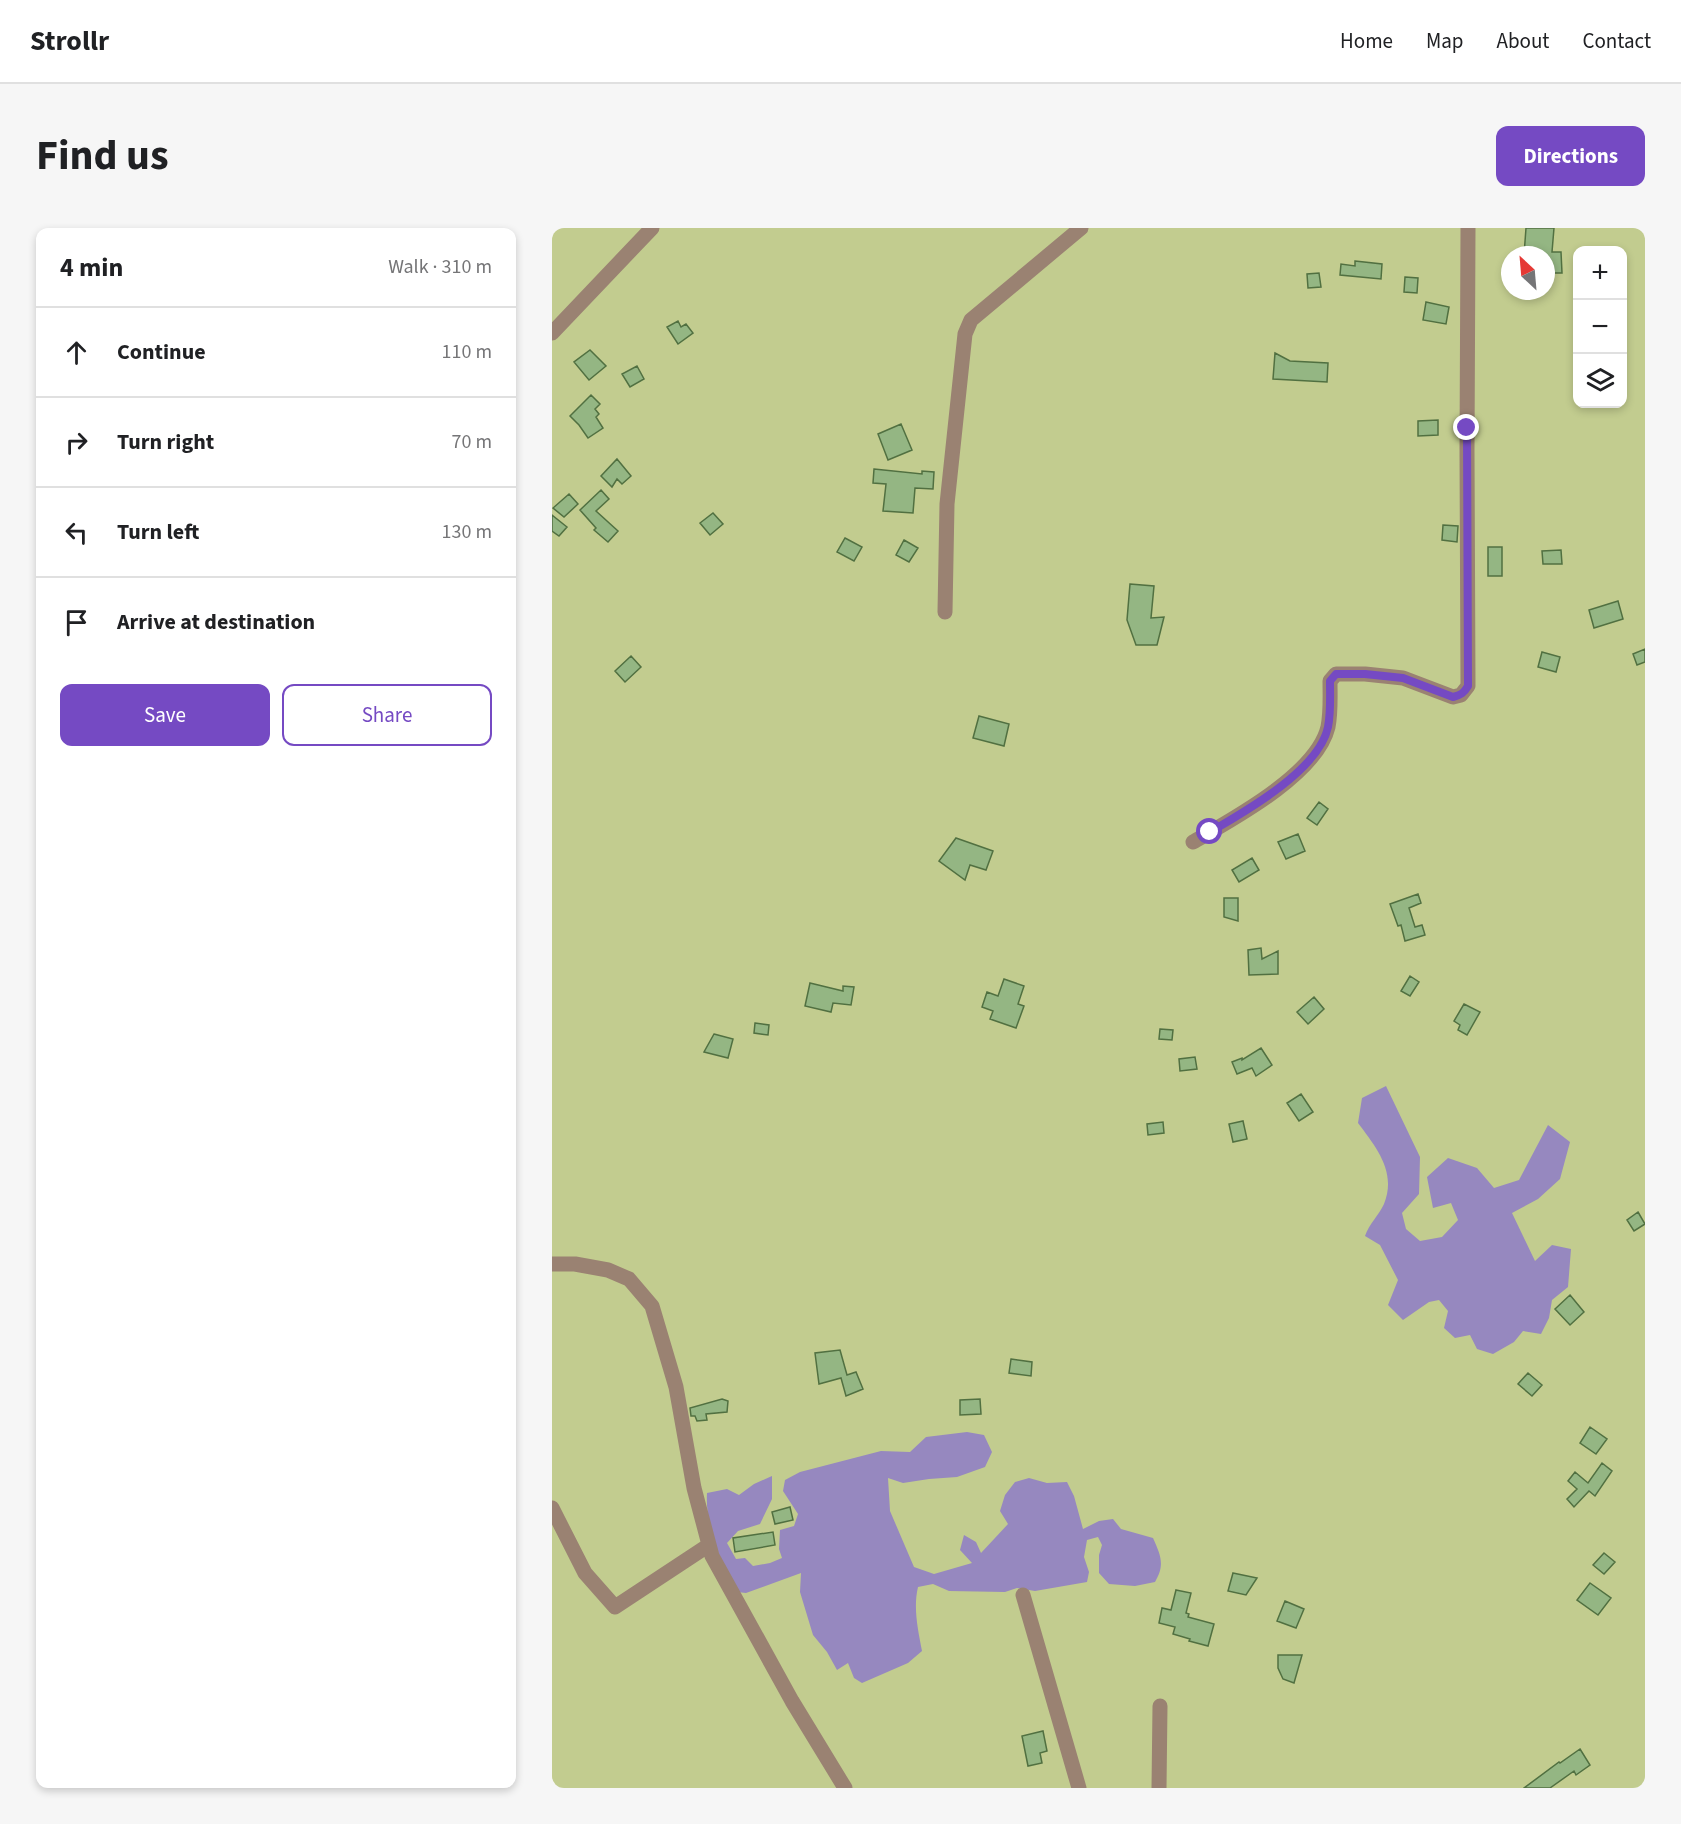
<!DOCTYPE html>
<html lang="en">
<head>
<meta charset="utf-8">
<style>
  :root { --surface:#fff; --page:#f6f6f6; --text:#202124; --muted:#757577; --line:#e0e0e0; --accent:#754ac3 }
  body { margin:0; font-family:"Source Sans 3",sans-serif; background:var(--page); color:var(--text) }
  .controls { position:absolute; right:18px; top:18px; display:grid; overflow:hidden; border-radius:12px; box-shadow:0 3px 9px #0003 }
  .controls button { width:54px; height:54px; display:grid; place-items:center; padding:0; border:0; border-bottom:2px solid var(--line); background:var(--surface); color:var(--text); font:30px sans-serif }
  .compass { position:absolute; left:949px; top:18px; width:54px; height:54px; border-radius:50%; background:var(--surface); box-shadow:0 3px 9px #0003; rotate:334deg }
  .stop { position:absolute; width:18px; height:18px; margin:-14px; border:4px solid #754ac3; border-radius:50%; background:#fff }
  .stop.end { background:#754ac3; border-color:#fff; box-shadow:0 2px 6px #0008 }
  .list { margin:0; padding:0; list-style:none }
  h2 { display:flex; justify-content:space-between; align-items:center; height:78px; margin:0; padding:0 24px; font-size:26px }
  h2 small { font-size:20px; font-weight:400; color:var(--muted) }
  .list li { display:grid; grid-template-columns:39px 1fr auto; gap:18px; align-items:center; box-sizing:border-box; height:90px; padding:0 24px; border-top:2px solid var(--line) }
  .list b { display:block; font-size:22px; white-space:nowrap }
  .list em { font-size:20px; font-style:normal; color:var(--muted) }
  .actions { display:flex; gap:12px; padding:18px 24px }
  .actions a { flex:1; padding:14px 0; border:2px solid var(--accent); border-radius:12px; text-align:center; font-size:21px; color:var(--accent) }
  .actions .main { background:var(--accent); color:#fff }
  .icon { flex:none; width:33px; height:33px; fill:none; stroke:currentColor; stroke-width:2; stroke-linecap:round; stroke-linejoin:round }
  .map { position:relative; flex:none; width:1093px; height:1560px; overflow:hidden; border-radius:12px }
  header { display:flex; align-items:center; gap:36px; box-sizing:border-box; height:84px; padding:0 30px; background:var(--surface); border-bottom:2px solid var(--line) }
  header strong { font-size:28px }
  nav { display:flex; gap:33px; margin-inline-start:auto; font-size:21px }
  .intro { display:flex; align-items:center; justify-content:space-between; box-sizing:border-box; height:144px; padding:0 36px }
  h1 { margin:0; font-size:42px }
  .button { padding:15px 27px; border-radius:12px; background:var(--accent); color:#fff; font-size:21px; font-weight:700 }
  main { display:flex; gap:36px; padding:0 36px }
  aside { flex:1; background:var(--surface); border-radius:12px; box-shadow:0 3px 9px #0003 }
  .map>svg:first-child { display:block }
</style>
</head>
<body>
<header>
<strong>Strollr</strong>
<nav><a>Home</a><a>Map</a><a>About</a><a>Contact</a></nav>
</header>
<div class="intro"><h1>Find us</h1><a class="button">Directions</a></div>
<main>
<aside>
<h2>4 min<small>Walk · 310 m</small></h2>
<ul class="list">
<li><svg class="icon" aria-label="ahead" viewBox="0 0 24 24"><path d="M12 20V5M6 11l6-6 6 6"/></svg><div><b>Continue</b></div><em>110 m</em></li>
<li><svg class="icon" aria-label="right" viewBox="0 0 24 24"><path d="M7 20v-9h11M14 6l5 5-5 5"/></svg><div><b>Turn right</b></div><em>70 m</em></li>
<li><svg class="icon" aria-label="left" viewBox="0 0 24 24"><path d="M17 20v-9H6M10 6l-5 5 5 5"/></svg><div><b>Turn left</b></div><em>130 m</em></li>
<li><svg class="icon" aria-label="arrive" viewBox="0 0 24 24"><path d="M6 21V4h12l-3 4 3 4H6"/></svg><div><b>Arrive at destination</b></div></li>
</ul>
<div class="actions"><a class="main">Save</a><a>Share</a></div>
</aside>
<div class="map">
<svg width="1093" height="1560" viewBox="0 0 1093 1560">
  <rect width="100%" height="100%" fill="#c2cc8f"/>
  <!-- forest -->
  <path fill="#9688bf" d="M834,858L868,929L867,966L850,985L854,1001L868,1013L890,1009L906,992L899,975L881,980L875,949L896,930L925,940L942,960L967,952L996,897L1018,914L1008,951L986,971L960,985L983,1033L1000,1017L1019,1021L1016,1059L1000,1072L997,1090L989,1106L971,1103L962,1114L941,1126L925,1121L918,1107L903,1110L892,1100L896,1083L887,1072L877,1074L851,1092L836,1077L846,1052L828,1017L813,1008C817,996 827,987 832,976C845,944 824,919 806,895L810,870Z
    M415,1204L432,1207L440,1224L433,1239L405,1249L377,1251L351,1255L336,1250L338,1283L362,1339L382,1346L420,1335L408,1322L412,1307L424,1314L429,1325L456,1296L448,1283L453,1267L463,1254L477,1250L495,1255L515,1254L522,1268L531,1301L547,1293L561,1291L569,1301L601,1310C609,1328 613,1337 603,1354L583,1358L557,1356L547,1345V1327L550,1317L546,1309L535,1312L532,1329L537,1344L535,1354L483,1363L465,1360L453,1364L397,1363L381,1356L366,1359C361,1380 366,1402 370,1423L356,1435L310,1455L302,1450L296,1435L285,1442L275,1424L261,1407L248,1364L249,1345L194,1365L185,1364C169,1334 153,1300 155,1265L175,1261L187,1267L202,1256L220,1248V1271L208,1296L186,1303L175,1315L184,1331L193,1330L201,1338L218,1335L230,1330L227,1321L228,1302L242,1298L246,1286L231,1263L233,1252L248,1244L329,1223L358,1224L374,1209Z"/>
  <!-- building -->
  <path fill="#94b683" stroke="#517041" stroke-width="1.5" d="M974,0H1002L1000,24H1009L1010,45H994V27H972Z
    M803,33L830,36L829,51L788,47L789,36L803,38Z
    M767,45L769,59L756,60L755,46Z
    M853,49L866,50L865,65L852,64Z
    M874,74L897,79L894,96L871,92Z
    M126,93L129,99L134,96L141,105L126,116L115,99Z
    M38,122L54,138L37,152L22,134Z
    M723,125L738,133L776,135L775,154L721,151Z
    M85,138L92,151L78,159L70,146Z
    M39,167L48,176L43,181L47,186L44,189L51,200L36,210L27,197L18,188Z
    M886,192V207L866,208V193Z
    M349,196L360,222L336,232L326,206Z
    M65,231L79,248L70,256L65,251L60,259L49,248Z
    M322,241L370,246V243L382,244L381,261L363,260L361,285L331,283L334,256L321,255Z
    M49,262L57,271L44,283L66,303L56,314L42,302L44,300L28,282Z
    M17,266L26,276L12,289L1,280Z
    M161,285L171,296L158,307L148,295Z
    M0,287L15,299L7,308L0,303Z
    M891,297L906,298L905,314L890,312Z
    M293,310L310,319L302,333L285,324Z
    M352,312L366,320L357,334L344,327Z
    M936,319H950V348H936Z
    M1009,322L1010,336H991L990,323Z
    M578,356L602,358L599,390L612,389L605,417H584L575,392Z
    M1066,373L1071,391L1042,400L1037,382Z
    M1093,421V434L1085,437L1081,426Z
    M990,424L1008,429L1004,444L986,439Z
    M79,428L89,439L73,454L63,443Z
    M427,488L457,496L452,518L421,510Z
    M767,574L776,581L765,597L755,590Z
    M746,606L753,623L734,631L726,614Z
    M404,610L441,623L434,642L418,637L413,652L387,633Z
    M700,630L707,642L687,654L680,642Z
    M866,666L869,675L857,680L863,699L870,697L873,707L853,713L849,697L846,698L838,676Z
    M672,670H686V693L672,689Z
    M709,720L710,731L726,723V746L697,747L696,722Z
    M858,748L867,754L858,768L849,763Z
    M452,751L472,758L466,776L472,778L464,800L438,791L441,783L430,779L435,764L446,768Z
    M258,755L291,763V758L302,759L299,777L281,775L279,784L253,778Z
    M762,769L772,781L756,796L745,784Z
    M912,776L928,784L915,807L906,802L908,797L902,793Z
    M203,795L217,797L216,807L202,805Z
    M608,801L621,802L620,812L607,811Z
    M162,806L181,811L176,830L152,824Z
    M709,820L720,837L704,848L700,840L685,846L680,834L690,830V832Z
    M643,829L645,841L628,843L627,831Z
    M749,866L761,884L747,893L735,875Z
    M691,893L695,911L681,914L677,896Z
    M611,894L612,905L596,907L595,896Z
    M1086,984L1093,996L1082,1003L1075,992Z
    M1018,1067L1032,1084L1018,1097L1003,1081Z
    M288,1122L295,1147L304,1144L311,1161L294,1168L289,1150L267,1156L263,1125Z
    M459,1131L480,1134L479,1148L457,1145Z
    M976,1145L990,1157L980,1168L966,1156Z
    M170,1171L176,1173L175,1184L154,1186L155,1192L145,1193L143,1188H139L138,1180Z
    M428,1171L429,1186L408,1187V1172Z
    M1038,1199L1055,1211L1044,1226L1028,1215Z
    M1050,1235L1060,1243L1043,1268L1037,1263L1022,1279L1015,1271L1025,1261L1016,1253L1023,1244L1036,1255Z
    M238,1279L241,1292L223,1296L220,1284Z
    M221,1304L223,1317L183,1324L181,1310Z
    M1052,1325L1063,1334L1052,1346L1041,1337Z
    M681,1345L705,1350L694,1367L676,1363Z
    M1038,1355L1059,1370L1046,1387L1025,1372Z
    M624,1362L639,1365L634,1385L637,1386L636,1389L662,1396L656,1418L637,1413L638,1411L621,1406L623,1399L607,1395L610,1380L619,1382Z
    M733,1373L752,1381L744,1400L725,1393Z
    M726,1427H750L742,1455L731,1451L726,1440Z
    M491,1503L495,1523L488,1525L490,1535L476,1538L470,1508Z
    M1028,1521L1038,1537L1024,1547L1022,1543L998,1560H972L1007,1534L1008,1535Z"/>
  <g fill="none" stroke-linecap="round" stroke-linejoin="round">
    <!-- minor -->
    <path stroke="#9a8272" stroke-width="15" d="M0,105L100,0
      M393,384L395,276L413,106L419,92L529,0
      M641,614C681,591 765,546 776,499C779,484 778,468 778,453L784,446H813L851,450L901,469L909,467L916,458L915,223L916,0
      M0,1036H23L56,1042L77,1051L100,1078L124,1159L142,1260L160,1328L240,1473L293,1560
      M0,1280L33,1345L63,1379L157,1317
      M471,1367L527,1560
      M607,1560L608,1478"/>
  </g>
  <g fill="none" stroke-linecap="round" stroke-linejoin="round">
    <!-- route -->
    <path stroke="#754ac3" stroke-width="8" d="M658,604C694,583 767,542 776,499C779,484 778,468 778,453L784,446H813L851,450L901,469C909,467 912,465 916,458L915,200"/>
  </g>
</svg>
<div class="controls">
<button>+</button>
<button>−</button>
<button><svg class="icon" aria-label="layers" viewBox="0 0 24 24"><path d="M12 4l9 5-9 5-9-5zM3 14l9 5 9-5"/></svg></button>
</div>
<svg class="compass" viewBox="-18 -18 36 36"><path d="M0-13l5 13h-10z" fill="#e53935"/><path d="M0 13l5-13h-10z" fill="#757577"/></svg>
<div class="stop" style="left:658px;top:604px"></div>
<div class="stop end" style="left:915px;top:200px"></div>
</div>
</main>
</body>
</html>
